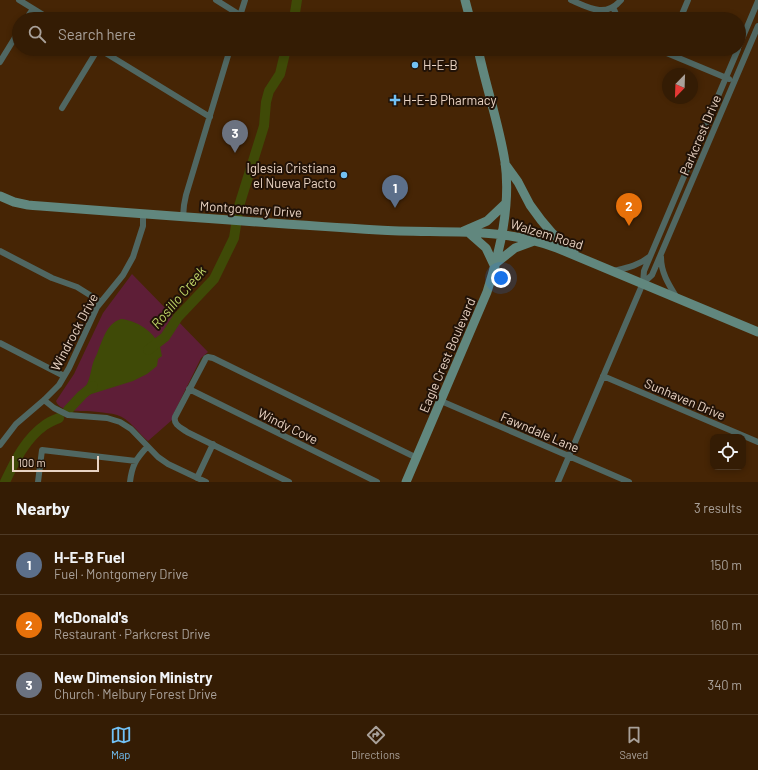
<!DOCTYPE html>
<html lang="en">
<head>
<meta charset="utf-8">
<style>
  :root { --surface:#341c04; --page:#3c250e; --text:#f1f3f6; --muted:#a9a19a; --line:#4e3a26; --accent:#72c1f5 }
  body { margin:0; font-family:Barlow,sans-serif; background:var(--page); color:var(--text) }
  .controls { position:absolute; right:12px; bottom:12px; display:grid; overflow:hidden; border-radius:8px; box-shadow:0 2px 6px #0003 }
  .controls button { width:36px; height:36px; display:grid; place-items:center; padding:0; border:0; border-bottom:1px solid var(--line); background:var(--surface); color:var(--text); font:20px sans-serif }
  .compass { position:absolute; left:662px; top:68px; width:36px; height:36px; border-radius:50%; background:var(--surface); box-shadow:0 2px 6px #0003; rotate:203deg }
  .scale { position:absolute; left:12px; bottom:10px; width:87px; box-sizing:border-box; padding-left:4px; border:2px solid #e9d3c3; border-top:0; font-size:11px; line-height:14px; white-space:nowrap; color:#e9d3c3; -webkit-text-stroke:3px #211207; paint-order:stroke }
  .you { position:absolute; left:501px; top:278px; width:14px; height:14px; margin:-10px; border:3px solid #fff; border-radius:50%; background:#1a73e8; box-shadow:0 0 0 6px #1a73e833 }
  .badge { display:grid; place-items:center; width:26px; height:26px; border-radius:50%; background:var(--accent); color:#fff; font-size:13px; font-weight:700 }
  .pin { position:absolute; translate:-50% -33px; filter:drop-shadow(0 1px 2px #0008) }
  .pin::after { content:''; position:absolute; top:21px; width:14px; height:12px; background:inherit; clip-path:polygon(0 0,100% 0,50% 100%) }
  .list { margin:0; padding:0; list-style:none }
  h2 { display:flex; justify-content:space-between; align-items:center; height:52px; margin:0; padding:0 16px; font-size:17px }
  h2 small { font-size:13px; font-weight:400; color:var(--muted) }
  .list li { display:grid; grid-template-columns:26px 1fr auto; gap:12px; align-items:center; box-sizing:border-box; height:60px; padding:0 16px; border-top:1px solid var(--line) }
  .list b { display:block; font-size:15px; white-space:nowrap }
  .list p { margin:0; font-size:13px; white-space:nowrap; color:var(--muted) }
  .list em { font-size:13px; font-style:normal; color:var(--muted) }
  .icon { flex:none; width:22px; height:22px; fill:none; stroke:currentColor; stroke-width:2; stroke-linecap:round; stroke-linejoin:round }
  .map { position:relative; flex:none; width:758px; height:482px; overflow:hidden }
  .search { position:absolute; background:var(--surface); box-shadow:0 2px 6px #0003; left:12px; right:12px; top:12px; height:44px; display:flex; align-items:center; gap:10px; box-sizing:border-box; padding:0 14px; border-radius:22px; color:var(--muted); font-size:15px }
  .sheet { height:232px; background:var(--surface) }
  nav { display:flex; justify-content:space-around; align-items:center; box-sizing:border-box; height:56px; border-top:1px solid var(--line); background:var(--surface); font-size:11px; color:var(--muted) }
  nav a { display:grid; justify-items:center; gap:2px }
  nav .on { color:var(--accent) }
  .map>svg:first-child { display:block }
</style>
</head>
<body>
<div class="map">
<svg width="758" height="482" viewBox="0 0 758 482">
  <rect width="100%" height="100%" fill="#462505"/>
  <!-- green -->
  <path fill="#5e1e37" d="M132,274L208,352L201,358L173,415L172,420L148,441C138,433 129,418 117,415C111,413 104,413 98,412C87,410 60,414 56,401L74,374L103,313Z"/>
  <!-- water -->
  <path fill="#3f4a07" d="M121,319C136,320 155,332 160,347C161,349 161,353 162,356L158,359L157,366L147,374L133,381L85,396L82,395V391C90,383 90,373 93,363C94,359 97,355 98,351C103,339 107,323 121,319Z"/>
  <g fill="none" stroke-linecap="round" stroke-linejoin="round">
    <!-- river -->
    <path stroke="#3f4a07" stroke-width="10" d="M294,19L297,0
      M148,350L165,337L178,317L214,279L234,238L239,206L264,126L266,102L269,91L280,74L286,49
      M68,410L82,395L93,386
      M5,482C15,461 25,439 45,425C49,422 54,420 59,418"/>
    <!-- minor -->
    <path stroke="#506762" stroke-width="6" d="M19,0L50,19
      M216,0L240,15
      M571,0C589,8 606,18 621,0
      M613,7L618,19
      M26,19L33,9
      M239,19L245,0
      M680,19L688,0
      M739,46L758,1
      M99,49L210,117
      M657,49L729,79
      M0,62L19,31
      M62,108L98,49
      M183,217L184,205L186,195L230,49
      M0,251L52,278L77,287L101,302
      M661,257C661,273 669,285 677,298
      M613,271C626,268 638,266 649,257
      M643,283L652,275L758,26
      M0,343L64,376
      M603,376L758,442
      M189,389L377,482
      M44,400L54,408L68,415L107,418L120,422L131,429L158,457L168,464L206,482
      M441,401L629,482
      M0,445L16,424L44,400L59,385L69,368L97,307L123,275L133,257L143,226V214
      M197,478L213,444
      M38,482L42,450L136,461
      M130,482C132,465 136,459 147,447
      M289,482L187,432C182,428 173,425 175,417L206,358L208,357L213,358L417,458
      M558,482L643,283L644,271L738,49"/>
    <!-- secondary -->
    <path stroke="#61877e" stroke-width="9" d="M465,0L470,19
      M505,164L518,182L530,205L541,220L552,233L574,252
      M0,196L14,202L28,205C145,214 261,223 378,230C437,234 501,226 557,248L758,332
      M464,231L487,221L506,203
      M469,233L486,248L495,267
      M496,263L515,248L534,241
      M406,482L487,292C500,251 511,205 505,162C499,124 486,87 478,49"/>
  </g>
  <!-- markers -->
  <g fill="#72c1f5" stroke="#211207" stroke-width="1.5">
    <circle cx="415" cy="65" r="4"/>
    <path d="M393 94h4v4h4v4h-4v4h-4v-4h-4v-4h4z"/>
    <circle cx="344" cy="175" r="4"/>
  </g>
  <g text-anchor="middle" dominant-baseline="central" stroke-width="4" stroke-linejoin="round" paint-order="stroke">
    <!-- poi labels -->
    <g font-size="13" fill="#e9d3c3" stroke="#211207" text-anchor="start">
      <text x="423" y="65">H-E-B</text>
      <text x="403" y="100">H-E-B Pharmacy</text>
      <text x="336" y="168" text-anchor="end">Iglesia Cristiana<tspan x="336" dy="15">el Nueva Pacto</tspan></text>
    </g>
    <!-- street labels -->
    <g font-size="13" fill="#e9d3c3" stroke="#211207">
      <text transform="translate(700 135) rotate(-67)">Parkcrest Drive</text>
      <text transform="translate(251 209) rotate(4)">Montgomery Drive</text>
      <text transform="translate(547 234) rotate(17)">Walzem Road</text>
      <text transform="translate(74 332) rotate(-62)">Windrock Drive</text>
      <text transform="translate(447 355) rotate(-67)">Eagle Crest Boulevard</text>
      <text transform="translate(685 399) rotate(23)">Sunhaven Drive</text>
      <text transform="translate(288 426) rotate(26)">Windy Cove</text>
      <text transform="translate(540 432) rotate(23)">Fawndale Lane</text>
    </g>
    <!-- water labels -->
    <g font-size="14" font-style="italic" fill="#bdd366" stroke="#211207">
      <text transform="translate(178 297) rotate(-50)">Rosillo Creek</text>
    </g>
  </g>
</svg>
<div class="controls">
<button><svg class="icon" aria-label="locate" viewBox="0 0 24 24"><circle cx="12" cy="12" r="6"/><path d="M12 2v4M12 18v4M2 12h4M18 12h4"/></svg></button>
</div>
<svg class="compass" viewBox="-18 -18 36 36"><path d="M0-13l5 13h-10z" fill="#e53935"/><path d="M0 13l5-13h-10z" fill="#a9a19a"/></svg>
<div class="scale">100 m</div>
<div class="you"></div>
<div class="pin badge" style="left:395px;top:208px;background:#5c6f8a">1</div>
<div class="pin badge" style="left:629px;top:226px;background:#e8710a">2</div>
<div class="pin badge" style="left:235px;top:153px;background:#6b7280">3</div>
<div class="search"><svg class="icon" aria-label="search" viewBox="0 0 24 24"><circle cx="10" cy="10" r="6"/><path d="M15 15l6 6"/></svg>Search here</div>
</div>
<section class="sheet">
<h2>Nearby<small>3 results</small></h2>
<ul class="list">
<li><span class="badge" style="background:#5c6f8a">1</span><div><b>H-E-B Fuel</b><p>Fuel · Montgomery Drive</p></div><em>150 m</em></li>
<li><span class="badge" style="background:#e8710a">2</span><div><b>McDonald's</b><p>Restaurant · Parkcrest Drive</p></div><em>160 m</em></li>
<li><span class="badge" style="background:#6b7280">3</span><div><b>New Dimension Ministry</b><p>Church · Melbury Forest Drive</p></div><em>340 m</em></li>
</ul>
</section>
<nav>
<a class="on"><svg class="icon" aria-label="map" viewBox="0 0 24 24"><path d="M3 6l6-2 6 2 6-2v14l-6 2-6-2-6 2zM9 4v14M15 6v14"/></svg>Map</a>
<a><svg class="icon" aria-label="directions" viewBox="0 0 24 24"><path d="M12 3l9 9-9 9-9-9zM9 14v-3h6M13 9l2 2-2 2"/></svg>Directions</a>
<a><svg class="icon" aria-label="saved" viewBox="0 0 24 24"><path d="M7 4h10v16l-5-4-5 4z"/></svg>Saved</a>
</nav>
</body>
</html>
